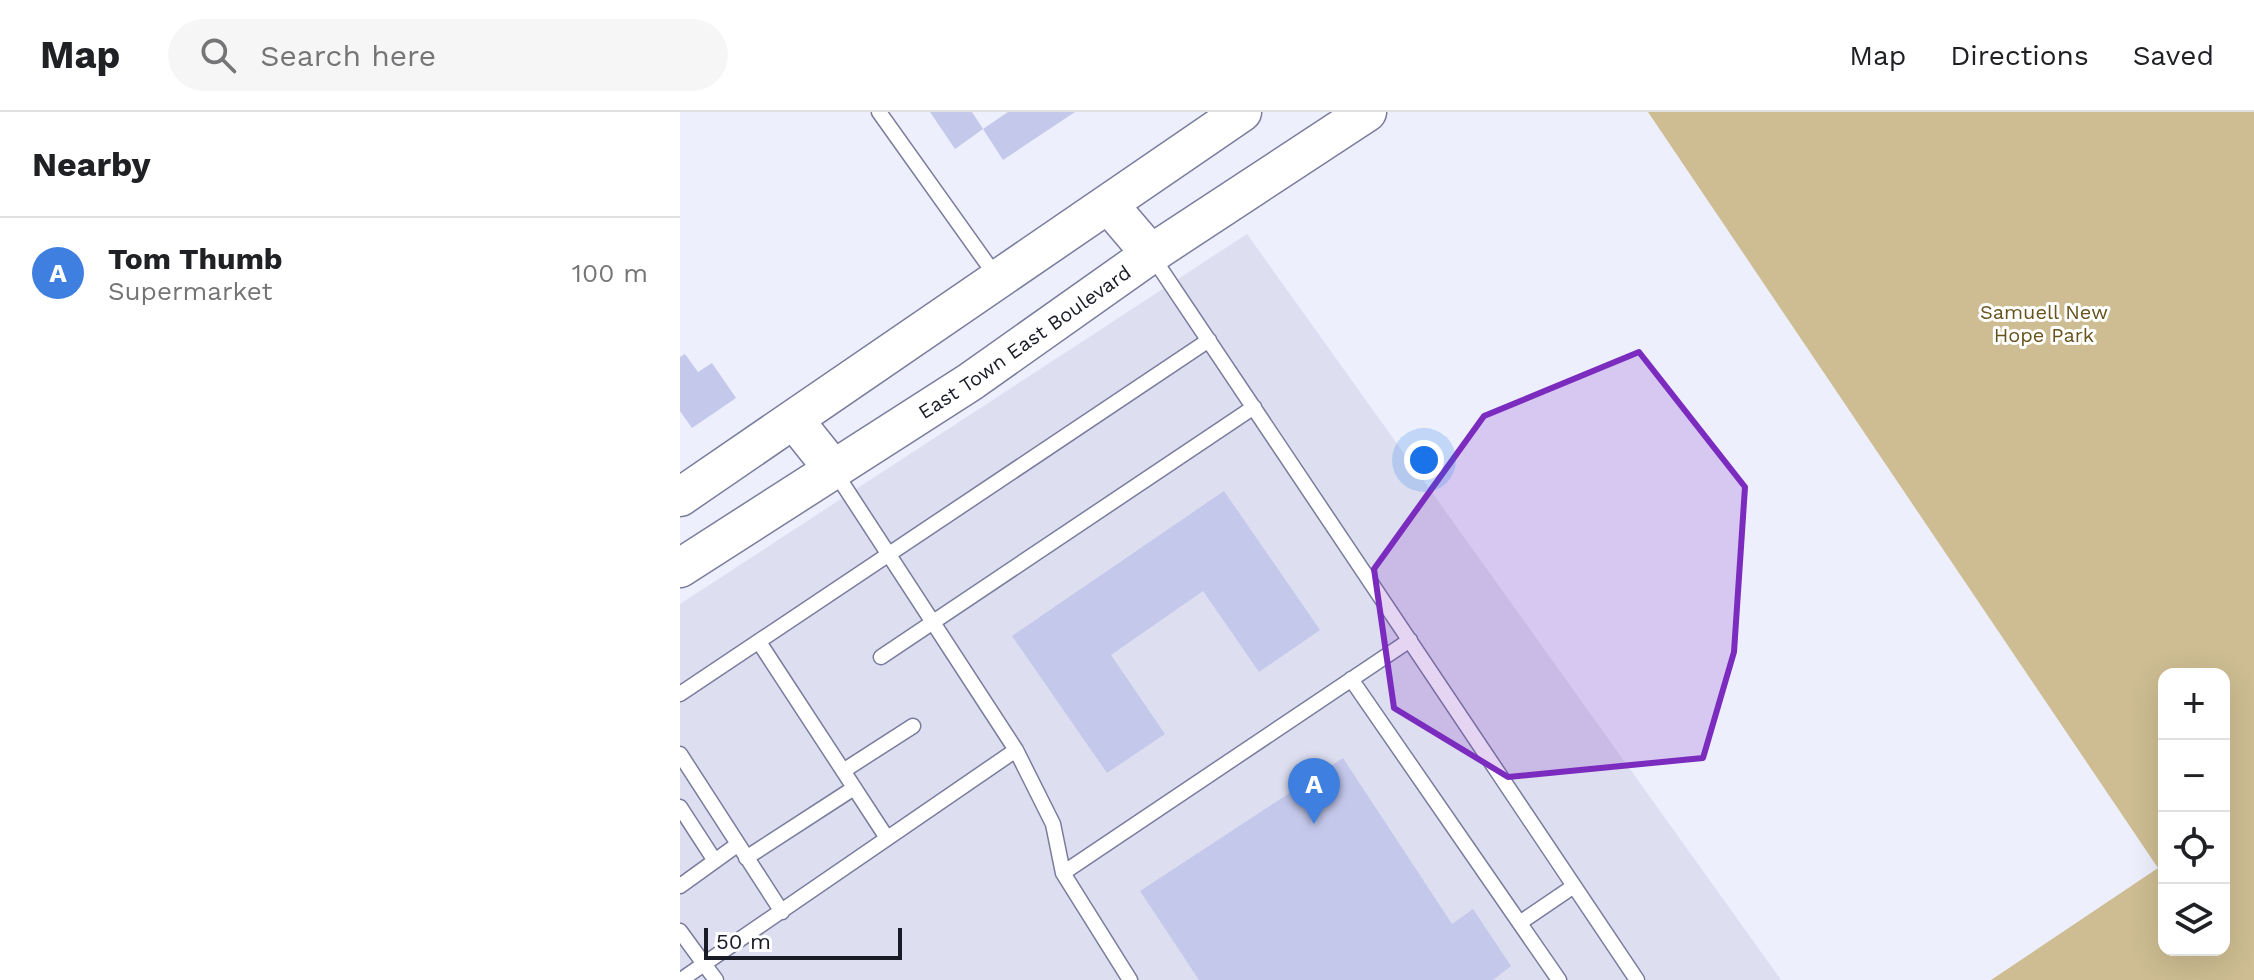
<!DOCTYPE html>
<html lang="en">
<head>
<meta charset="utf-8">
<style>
  :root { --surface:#fff; --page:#f6f6f6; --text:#202124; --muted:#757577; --line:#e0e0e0; --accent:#db2777 }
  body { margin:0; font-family:"Work Sans",sans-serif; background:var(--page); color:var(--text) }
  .controls { position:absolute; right:24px; bottom:24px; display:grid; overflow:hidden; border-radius:16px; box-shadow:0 8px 32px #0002 }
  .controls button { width:72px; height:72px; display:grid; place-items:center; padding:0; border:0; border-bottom:2px solid var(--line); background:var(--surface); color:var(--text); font:40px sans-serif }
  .scale { position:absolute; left:24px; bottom:20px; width:198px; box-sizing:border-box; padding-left:8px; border:4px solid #191b27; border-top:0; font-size:22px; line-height:28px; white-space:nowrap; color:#191b27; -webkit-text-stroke:6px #fff; paint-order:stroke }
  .you { position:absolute; left:744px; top:348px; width:28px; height:28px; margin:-20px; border:6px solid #fff; border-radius:50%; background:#1a73e8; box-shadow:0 0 0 12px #1a73e833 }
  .badge { display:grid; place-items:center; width:52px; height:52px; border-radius:50%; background:var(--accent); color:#fff; font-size:26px; font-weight:700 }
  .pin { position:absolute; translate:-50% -66px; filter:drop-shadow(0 2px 4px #0008) }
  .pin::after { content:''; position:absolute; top:42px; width:28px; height:24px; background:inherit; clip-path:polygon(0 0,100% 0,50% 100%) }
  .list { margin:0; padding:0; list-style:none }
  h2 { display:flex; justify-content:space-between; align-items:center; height:104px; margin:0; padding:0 32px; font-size:34px }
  h2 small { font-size:26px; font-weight:400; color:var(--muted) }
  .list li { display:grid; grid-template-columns:52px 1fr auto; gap:24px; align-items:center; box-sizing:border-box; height:112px; padding:0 32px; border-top:2px solid var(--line) }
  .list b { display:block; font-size:30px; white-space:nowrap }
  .list p { margin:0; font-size:26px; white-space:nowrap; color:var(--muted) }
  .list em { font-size:26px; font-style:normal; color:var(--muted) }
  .icon { flex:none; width:44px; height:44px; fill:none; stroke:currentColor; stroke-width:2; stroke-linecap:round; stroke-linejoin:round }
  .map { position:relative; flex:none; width:1574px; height:868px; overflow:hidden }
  header { display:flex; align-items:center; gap:48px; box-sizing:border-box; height:112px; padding:0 40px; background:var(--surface); border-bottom:2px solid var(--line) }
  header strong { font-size:38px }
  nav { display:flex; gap:44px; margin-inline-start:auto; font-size:28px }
  .search { width:560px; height:72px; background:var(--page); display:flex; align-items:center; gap:20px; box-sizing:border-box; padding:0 28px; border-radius:44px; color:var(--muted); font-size:30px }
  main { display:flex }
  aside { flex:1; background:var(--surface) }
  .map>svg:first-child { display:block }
</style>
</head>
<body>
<header>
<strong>Map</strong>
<div class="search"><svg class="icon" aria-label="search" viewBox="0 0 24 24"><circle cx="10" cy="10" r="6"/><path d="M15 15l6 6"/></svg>Search here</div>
<nav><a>Map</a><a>Directions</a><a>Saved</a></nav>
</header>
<main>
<aside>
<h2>Nearby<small></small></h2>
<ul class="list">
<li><span class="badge" style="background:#3f7fe0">A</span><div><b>Tom Thumb</b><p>Supermarket</p></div><em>100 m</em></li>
</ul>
</aside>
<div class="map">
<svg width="1574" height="868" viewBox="0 0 1574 868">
  <rect width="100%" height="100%" fill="#edeffd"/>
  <!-- built -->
  <path fill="#dddff1" d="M567,122L1101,868H0V492Z"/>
  <!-- green -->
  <path fill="#cebd92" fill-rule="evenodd" d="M968,0H1574V868H1311L1478,756ZM1484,562H1544V838H1484Z"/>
  <!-- building -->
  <path fill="#c4c8eb" d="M250,0H292L303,17L328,0H395L323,48L303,17L275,37Z
    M5,242L18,260L32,251L56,286L12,316L0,299V245Z
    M544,379L640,518L579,560L523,479L431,543L485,622L427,661L332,524Z
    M663,646L772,812L793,797L831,854L813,868H519L460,779Z"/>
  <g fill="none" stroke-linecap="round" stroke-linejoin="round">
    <!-- lane casing -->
    <g stroke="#797c9c" stroke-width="17">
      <path id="lane" d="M199,0L318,167
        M472,144L957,868
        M155,360L336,638L373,712L383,761L450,868
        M79,530L207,726
        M201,545L574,295
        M671,567L879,868
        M0,582L529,228
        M0,642L102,800
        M163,659L233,614
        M0,695L35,749
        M66,746L174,676
        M383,761L730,528
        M0,774L57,733
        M841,810L894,774
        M0,819L24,852L1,868
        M36,868L24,852L336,638"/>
    </g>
    <!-- secondary casing -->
    <g stroke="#797c9c" stroke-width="41">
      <g id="secondary">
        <path d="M429,93L471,142"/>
        <path d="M114,308L154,358"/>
        <path d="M0,385L562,0"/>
        <path id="s1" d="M0,456L290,270L471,142L687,0"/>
      </g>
    </g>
    <!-- lane -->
    <use href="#lane" stroke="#fff" stroke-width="14"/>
    <!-- secondary -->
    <use href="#secondary" stroke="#fff" stroke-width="38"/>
  </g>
  <!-- marked area -->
  <path fill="#7b2cbf" fill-opacity="0.2" stroke="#7b2cbf" stroke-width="6" stroke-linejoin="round" d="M959,240L1065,375L1054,540L1023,646L828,665L714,596L694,457L804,304Z"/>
  <g text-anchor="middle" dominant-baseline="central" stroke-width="6" stroke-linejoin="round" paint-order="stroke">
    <!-- park labels -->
    <g font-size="20" fill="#67531b" stroke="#fff">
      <text x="1364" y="200">Samuell New<tspan x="1364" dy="23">Hope Park</tspan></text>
    </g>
    <!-- street labels -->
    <g font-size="20" fill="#191b27" stroke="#fff">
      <text stroke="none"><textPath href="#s1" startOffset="412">East Town East Boulevard</textPath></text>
    </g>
  </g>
</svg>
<div class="controls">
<button>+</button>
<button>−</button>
<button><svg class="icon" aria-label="locate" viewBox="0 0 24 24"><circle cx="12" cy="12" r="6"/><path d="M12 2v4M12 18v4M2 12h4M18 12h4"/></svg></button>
<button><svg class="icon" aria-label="layers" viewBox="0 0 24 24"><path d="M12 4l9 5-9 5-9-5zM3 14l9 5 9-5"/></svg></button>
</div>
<div class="scale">50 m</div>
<div class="you"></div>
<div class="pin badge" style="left:634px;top:712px;background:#3f7fe0">A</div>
</div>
</main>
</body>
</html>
